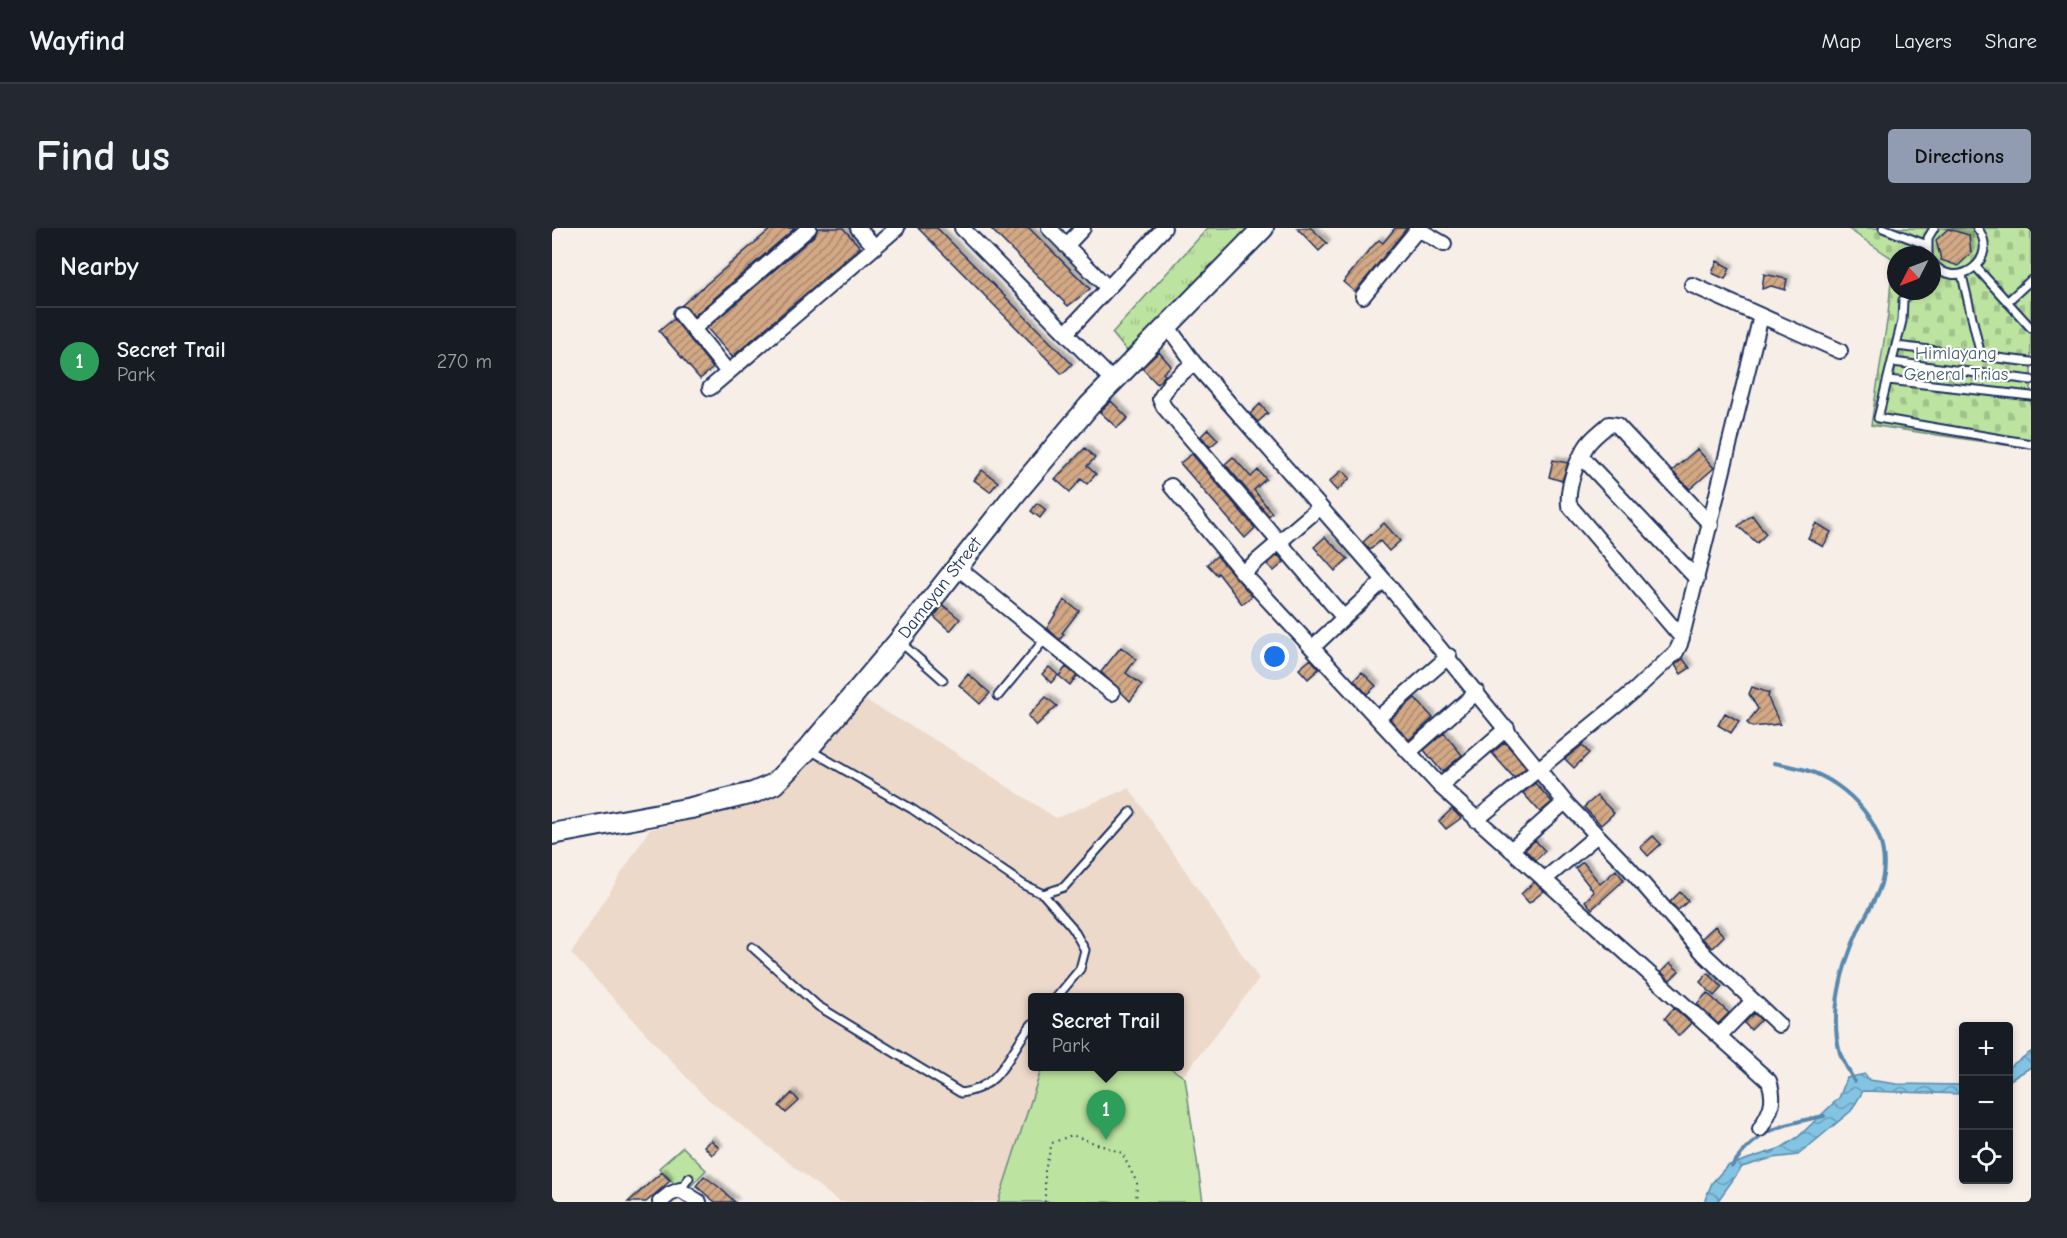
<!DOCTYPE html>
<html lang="en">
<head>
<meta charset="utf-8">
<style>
  :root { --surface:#171b24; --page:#242831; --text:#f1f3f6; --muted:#9ea1a6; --line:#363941; --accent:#919bb2 }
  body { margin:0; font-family:"Comic Neue",sans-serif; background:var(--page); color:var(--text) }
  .controls { position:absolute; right:18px; bottom:18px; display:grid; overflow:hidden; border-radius:6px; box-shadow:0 3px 9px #0003 }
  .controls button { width:54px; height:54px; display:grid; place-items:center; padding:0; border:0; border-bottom:2px solid var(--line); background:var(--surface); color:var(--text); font:30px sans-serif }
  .compass { position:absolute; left:1335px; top:18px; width:54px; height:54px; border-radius:50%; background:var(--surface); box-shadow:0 3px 9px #0003; rotate:228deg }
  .you { position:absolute; left:723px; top:429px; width:21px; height:21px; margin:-15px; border:4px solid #fff; border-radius:50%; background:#1a73e8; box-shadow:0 0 0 9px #1a73e833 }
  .badge { display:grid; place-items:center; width:39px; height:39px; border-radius:50%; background:var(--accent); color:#fff; font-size:20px; font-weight:700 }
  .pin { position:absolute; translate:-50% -50px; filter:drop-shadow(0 2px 3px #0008) }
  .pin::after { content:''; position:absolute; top:32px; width:21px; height:18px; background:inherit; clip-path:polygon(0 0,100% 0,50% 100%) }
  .popup { position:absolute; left:476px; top:765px; width:156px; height:78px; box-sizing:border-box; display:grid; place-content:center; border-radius:6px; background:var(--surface); filter:drop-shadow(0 2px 4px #0005); font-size:20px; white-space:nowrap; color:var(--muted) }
  .popup b { font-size:22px; color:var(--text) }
  .popup::after { content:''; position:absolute; left:50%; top:100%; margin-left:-12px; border:12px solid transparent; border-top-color:var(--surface) }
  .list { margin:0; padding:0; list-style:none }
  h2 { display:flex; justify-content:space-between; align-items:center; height:78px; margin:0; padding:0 24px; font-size:26px }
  h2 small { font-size:20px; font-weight:400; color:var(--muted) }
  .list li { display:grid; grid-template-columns:39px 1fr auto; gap:18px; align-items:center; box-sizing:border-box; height:108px; padding:0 24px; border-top:2px solid var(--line) }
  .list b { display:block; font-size:22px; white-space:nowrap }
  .list p { margin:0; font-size:20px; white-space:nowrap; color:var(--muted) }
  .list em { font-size:20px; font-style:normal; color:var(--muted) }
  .icon { flex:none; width:33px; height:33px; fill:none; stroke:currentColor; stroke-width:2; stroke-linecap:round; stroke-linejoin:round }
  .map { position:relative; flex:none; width:1479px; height:974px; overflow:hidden; border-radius:6px }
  header { display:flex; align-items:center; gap:36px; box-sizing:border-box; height:84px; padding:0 30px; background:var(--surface); border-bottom:2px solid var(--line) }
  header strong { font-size:28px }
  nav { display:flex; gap:33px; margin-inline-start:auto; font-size:21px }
  .intro { display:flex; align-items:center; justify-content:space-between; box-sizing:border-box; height:144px; padding:0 36px }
  h1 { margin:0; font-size:42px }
  .button { padding:15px 27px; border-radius:6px; background:var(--accent); color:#111; font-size:21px; font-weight:700 }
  main { display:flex; gap:36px; padding:0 36px }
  aside { flex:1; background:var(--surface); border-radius:6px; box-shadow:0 3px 9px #0003 }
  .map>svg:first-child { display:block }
</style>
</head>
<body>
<header>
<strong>Wayfind</strong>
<nav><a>Map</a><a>Layers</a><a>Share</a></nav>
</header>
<div class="intro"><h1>Find us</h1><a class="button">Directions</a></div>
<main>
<aside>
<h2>Nearby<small></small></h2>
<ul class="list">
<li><span class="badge" style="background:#2e9e5b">1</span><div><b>Secret Trail</b><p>Park</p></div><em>270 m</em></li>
</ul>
</aside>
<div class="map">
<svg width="1479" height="974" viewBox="0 0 1479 974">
  <defs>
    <pattern id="grass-tufts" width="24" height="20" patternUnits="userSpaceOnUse" patternTransform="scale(1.5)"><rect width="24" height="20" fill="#bce39f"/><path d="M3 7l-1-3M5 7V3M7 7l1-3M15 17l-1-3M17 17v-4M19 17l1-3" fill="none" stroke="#a1c38b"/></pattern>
    <pattern id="cemetery-stones" width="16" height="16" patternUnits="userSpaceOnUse" patternTransform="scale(1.5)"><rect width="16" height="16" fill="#bce39f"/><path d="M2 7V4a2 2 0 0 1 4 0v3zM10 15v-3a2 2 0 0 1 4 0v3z" fill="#a1c38b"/></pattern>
    <pattern id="water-waves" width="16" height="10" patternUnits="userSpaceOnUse" patternTransform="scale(1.5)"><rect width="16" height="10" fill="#83c4e3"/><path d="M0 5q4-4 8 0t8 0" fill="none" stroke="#6aa0bb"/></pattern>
    <pattern id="building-hatch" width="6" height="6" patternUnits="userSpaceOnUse" patternTransform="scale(1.5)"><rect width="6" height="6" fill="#d3a885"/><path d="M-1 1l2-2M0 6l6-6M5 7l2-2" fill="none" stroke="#aa8970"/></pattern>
    <filter id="shadow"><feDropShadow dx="3.5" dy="-3.5" stdDeviation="1.5" flood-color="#0004"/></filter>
  </defs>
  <rect width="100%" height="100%" fill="#f6eee7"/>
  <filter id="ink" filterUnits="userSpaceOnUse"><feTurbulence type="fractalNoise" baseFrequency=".0167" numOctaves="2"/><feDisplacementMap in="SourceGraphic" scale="12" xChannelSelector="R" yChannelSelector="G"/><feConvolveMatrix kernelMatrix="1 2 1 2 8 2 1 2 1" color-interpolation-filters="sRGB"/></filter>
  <g filter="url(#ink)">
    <!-- built -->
    <path fill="#ecd9ca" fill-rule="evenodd" d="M301,465L393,518L504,590L577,560L707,751L532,974H287L152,868L19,725L97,602L215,571ZM480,770H628V838H480Z"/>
    <!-- grass -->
    <path fill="url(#grass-tufts)" stroke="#6c897e" stroke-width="1.5" d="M656,0H701L579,128L560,105Z"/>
    <!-- cemetery -->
    <path fill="url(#cemetery-stones)" stroke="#6c897e" stroke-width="1.5" fill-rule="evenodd" d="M1295,0H1479V221L1319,197L1336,87L1341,31ZM1344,27H1380V63H1344Z"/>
    <!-- park -->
    <path fill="#bce39f" stroke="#6c897e" stroke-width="1.5" d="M490,839H617L633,850L651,974H446Z
      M131,919L154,942L139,958L124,957L107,940Z"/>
    <!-- water -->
    <path fill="url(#water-waves)" stroke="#5988ae" stroke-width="1.5" d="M1479,824V839L1457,853V839Z
      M1313,846L1317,852L1345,856L1411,857V866L1311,863L1299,883L1246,927L1220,930L1190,939L1165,974H1152L1160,955L1175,938L1229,920L1246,909L1287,870L1295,850Z"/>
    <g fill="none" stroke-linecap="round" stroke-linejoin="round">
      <!-- stream -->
      <path stroke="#5988ae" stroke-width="4" d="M1222,535C1233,537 1244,539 1254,542C1297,555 1338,600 1331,647C1328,667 1315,683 1307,701C1290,738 1277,785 1288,825C1291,834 1298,844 1302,853
        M1180,938C1205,902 1230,896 1272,888"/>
    </g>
    <!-- building -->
    <path fill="url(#building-hatch)" stroke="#1b2f5e" stroke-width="1.5" filter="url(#shadow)" d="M220,0H243L142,88L130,77Z
      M266,0H291L308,19L180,129L155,100L263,7Z
      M366,0H385L520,136L510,146Z
      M438,0H477L538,61L516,78Z
      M745,0H759L775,15L767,23Z
      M843,0H855L803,64L791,54L821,18L827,12L831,15Z
      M1396,1L1417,7L1419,25L1406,38L1389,32L1384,12Z
      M1165,33L1178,40L1173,51L1160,45Z
      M1212,46L1235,51L1233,62L1219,58L1210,61Z
      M122,91L161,140L148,151L107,103Z
      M607,124L619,138L611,145L613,147L605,156L590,140Z
      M559,173L576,190L565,200L548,184Z
      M708,176L716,185L706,194L698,186Z
      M656,201L666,212L658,219L649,208Z
      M533,220L543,230L535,238L544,246L535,256L529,251L518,264L503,251Z
      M1145,221L1162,240L1138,261L1120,243Z
      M640,226L703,300L693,310L628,235Z
      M681,229L699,249L706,242L714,251L702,262L720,285L717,288L673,236Z
      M1001,232L1016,235L1010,253L997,249Z
      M430,242L446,254L438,264L422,252Z
      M790,242L798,250L785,263L777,254Z
      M485,275L494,282L488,290L479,283Z
      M1200,287L1214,306L1205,315L1186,298Z
      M832,295L848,313L837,323L828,313L818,322L811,314Z
      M1264,295L1279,304L1271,319L1256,310Z
      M773,309L796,331L783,343L762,319Z
      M726,327L732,334L722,343L715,336Z
      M665,328L700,368L690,376L666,345L665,347L655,336Z
      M512,372L527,383L510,405L512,406L508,412L495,400Z
      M391,377L408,391L398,403L382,389Z
      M569,419L584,431L574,445L590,457L578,473L549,444Z
      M759,431L767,441L756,451L747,441Z
      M1131,431L1138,440L1129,446L1123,437Z
      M497,439L506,447L499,455L490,446Z
      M514,439L525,448L518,457L507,448Z
      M810,444L824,458L815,466L802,452Z
      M416,446L438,465L428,476L407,457Z
      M1200,459L1217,465L1216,470L1228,496L1200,499L1195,495L1206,481L1197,466Z
      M494,469L505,478L484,498L476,488Z
      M863,470L881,490L857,512L838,491Z
      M1173,485L1187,493L1179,505L1166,497Z
      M892,505L910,527L890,544L872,522Z
      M953,514L974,540L962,550L940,525Z
      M1030,517L1037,525L1022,540L1013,531Z
      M983,555L1000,574L988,584L971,565Z
      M1045,568L1062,585L1049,597L1032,579Z
      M900,581L909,590L894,601L887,593Z
      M1101,608L1109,616L1096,628L1088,619Z
      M983,612L993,623L984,632L973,622Z
      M1031,634L1048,656L1064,642L1072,652L1040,681L1033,673L1042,664L1023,640Z
      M982,654L992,663L977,675L969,666Z
      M1128,664L1136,673L1126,682L1118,674Z
      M1163,698L1172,708L1160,720L1150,710Z
      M1118,735L1127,743L1118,752L1109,744Z
      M1156,745L1170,759L1162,768L1148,754Z
      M1155,765L1177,785L1166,796L1145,776Z
      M1122,780L1139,795L1126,808L1113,790Z
      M1202,785L1209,792L1199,802L1192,795Z
      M240,865L247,873L234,885L227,878Z
      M159,912L167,920L160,927L152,918Z
      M110,944L118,953L94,974H76Z
      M152,948L168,960L183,974H163L144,958Z"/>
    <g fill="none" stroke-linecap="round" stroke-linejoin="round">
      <!-- lane casing -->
      <g stroke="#1b2f5e" stroke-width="11">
        <path id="lane" d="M1331,0L1375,17
          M1376,27V10L1382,0
          M1380,34C1404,66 1450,30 1425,0
          M1424,39L1479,100
          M1410,47L1429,128
          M1360,63L1351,72L1350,93L1326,190L1479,216
          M1455,74L1479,52
          M1344,118L1479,134
          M1341,134L1479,152
          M1336,152L1479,168
          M348,414L391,452
          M446,468L493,411
          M258,522L360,581L472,657L491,666L512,659L579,584
          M491,666L520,699L533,722L528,741L504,770
          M200,719L266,778L409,865C451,859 455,826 480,796
          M128,962L137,950"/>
      </g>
      <!-- street casing -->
      <g stroke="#1b2f5e" stroke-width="18">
        <path id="street" d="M306,0L323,19
          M410,0L561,153
          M497,0L556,60
          M864,0L892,16
          M514,18L531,0
          M1140,57L1288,123
          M811,68L866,1
          M129,86L176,144
          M616,99L642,135L832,352L1013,574L1075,638L1153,727L1227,797
          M141,101L257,0
          M514,105L612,0
          M642,135L618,155L608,171L612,179L792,390
          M158,160L345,0
          M1029,228L1145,351
          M619,258L691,345L888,558L1217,853C1224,873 1219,883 1208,901
          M406,340L560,465
          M691,345L767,280
          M1130,410L1017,277C1015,259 1024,234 1034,219C1039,210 1050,203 1057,196L1065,197L1159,297
          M761,419L832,352
          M826,490L897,428
          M857,524L925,464
          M888,558L955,500
          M924,592L1082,463L1124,424L1128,416L1209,88
          M959,622L1013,574
          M992,652L1044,608
          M1167,808L1201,773
          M108,974L118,966L128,962L147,974"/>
      </g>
      <!-- secondary casing -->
      <g stroke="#1b2f5e" stroke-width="24">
        <path id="secondary" d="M0,606L139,580L201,565L222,556L256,521L347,413L463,266L537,178L711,0"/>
      </g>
      <!-- path -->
      <path stroke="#1b2f5e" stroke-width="2" stroke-dasharray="1.5 4.5" stroke-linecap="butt" d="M493,974V942L500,915L520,907L570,925L585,955L584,974"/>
      <!-- lane -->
      <use href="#lane" stroke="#fff" stroke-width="7"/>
      <!-- street -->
      <use href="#street" stroke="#fff" stroke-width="14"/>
      <!-- secondary -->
      <use href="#secondary" stroke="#fff" stroke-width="20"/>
    </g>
  </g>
  <g text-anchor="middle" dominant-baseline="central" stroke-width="4.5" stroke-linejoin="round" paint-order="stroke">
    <!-- park labels -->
    <g font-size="18" fill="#435c6e" stroke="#fff">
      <text x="1404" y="125">Himlayang<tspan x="1404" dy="21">General Trias</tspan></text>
    </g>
    <!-- street labels -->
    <g font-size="18" fill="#1b2f5e" stroke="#fff">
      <text transform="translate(388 360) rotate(-52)">Damayan Street</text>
    </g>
  </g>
</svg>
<div class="controls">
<button>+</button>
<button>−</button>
<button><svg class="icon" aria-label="locate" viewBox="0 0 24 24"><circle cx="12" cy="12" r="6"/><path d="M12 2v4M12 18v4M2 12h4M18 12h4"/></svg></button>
</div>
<svg class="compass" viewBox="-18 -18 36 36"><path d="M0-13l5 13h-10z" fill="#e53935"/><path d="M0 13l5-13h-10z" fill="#9ea1a6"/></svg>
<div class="you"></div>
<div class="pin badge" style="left:554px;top:912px;background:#2e9e5b">1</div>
<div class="popup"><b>Secret Trail</b>Park</div>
</div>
</main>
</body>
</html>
